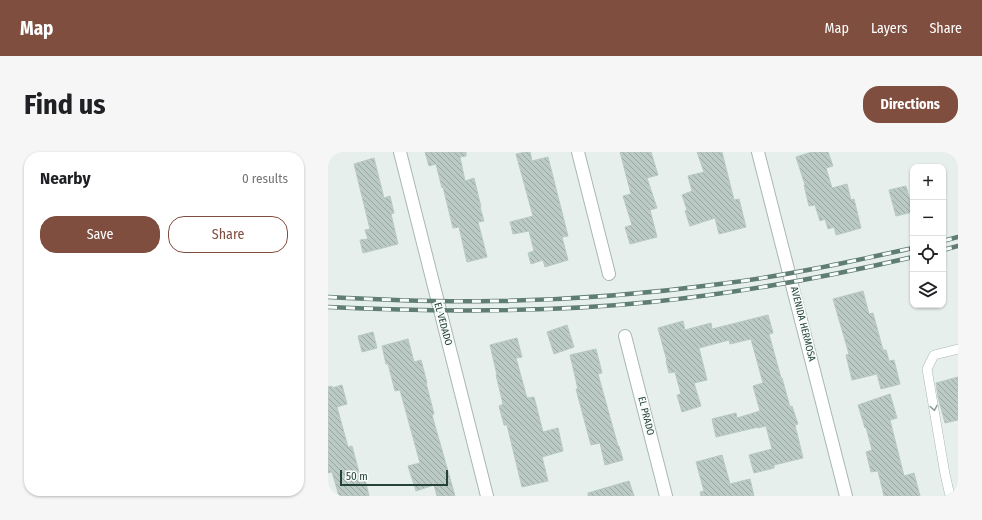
<!DOCTYPE html>
<html lang="en">
<head>
<meta charset="utf-8">
<style>
  :root { --surface:#fff; --page:#f6f6f6; --text:#202124; --muted:#757577; --line:#e0e0e0; --accent:#7f4e3f }
  body { margin:0; font-family:"Fira Sans Condensed",sans-serif; background:var(--page); color:var(--text) }
  .controls { position:absolute; right:12px; top:12px; display:grid; overflow:hidden; border-radius:8px; box-shadow:0 1px 3px #0004 }
  .controls button { width:36px; height:36px; display:grid; place-items:center; padding:0; border:0; border-bottom:1px solid var(--line); background:var(--surface); color:var(--text); font:20px sans-serif }
  .scale { position:absolute; left:12px; bottom:10px; width:108px; box-sizing:border-box; padding-left:4px; border:2px solid #24423a; border-top:0; font-size:11px; line-height:14px; white-space:nowrap; color:#24423a; -webkit-text-stroke:3px #f7fbf9; paint-order:stroke }
  .list { margin:0; padding:0; list-style:none }
  h2 { display:flex; justify-content:space-between; align-items:center; height:52px; margin:0; padding:0 16px; font-size:17px }
  h2 small { font-size:13px; font-weight:400; color:var(--muted) }
  .actions { display:flex; gap:8px; padding:12px 16px }
  .actions a { flex:1; padding:9px 0; border:1px solid var(--accent); border-radius:16px; text-align:center; font-size:14px; color:var(--accent) }
  .actions .main { background:var(--accent); color:#fff }
  .icon { flex:none; width:22px; height:22px; fill:none; stroke:currentColor; stroke-width:2; stroke-linecap:round; stroke-linejoin:round }
  .map { position:relative; flex:none; width:630px; height:344px; overflow:hidden; border-radius:16px }
  header { display:flex; align-items:center; gap:24px; box-sizing:border-box; height:56px; padding:0 20px; background:var(--accent); color:#fff }
  header strong { font-size:19px }
  nav { display:flex; gap:22px; margin-inline-start:auto; font-size:14px }
  .intro { display:flex; align-items:center; justify-content:space-between; box-sizing:border-box; height:96px; padding:0 24px }
  h1 { margin:0; font-size:28px }
  .button { padding:10px 18px; border-radius:16px; background:var(--accent); color:#fff; font-size:14px; font-weight:700 }
  main { display:flex; gap:24px; padding:0 24px }
  aside { flex:1; background:var(--surface); border-radius:16px; box-shadow:0 1px 3px #0004 }
  .map>svg:first-child { display:block }
</style>
</head>
<body>
<header>
<strong>Map</strong>
<nav><a>Map</a><a>Layers</a><a>Share</a></nav>
</header>
<div class="intro"><h1>Find us</h1><a class="button">Directions</a></div>
<main>
<aside>
<h2>Nearby<small>0 results</small></h2>
<ul class="list">
</ul>
<div class="actions"><a class="main">Save</a><a>Share</a></div>
</aside>
<div class="map">
<svg width="630" height="344" viewBox="0 0 630 344">
  <defs>
    <pattern id="building-back-hatch" width="6" height="6" patternUnits="userSpaceOnUse"><rect width="6" height="6" fill="#bbcac4"/><path d="M-1 5l2 2M0 0l6 6M5-1l2 2" fill="none" stroke="#98a6a0"/></pattern>
  </defs>
  <rect width="100%" height="100%" fill="#e6efeb"/>
  <!-- building -->
  <path fill="url(#building-back-hatch)" stroke="#b8c9c2" d="M97,0H138V4L132,5L137,29L146,26L153,55H152L156,69L150,70L159,105L139,110L131,75L125,76L115,35L114,36L108,12L101,14Z
    M198,0H202L204,9L220,5L240,84L234,85L240,108L217,115L215,108L203,112L200,101L206,99L201,79L185,82L182,70L205,64L188,2Z
    M292,0H323L330,23L319,26L329,56L322,58L329,85L302,92L297,75L304,73L295,44L303,42Z
    M369,0H394L406,48L411,47L418,75L391,82L387,66L362,74L357,59L359,58L354,43L364,39L360,24L376,20Z
    M484,0H500L505,14L498,16L504,36L519,32L523,48L526,47L533,76L508,83L506,75L500,77L497,67L492,69L487,53L481,54L476,33H477L468,5Z
    M46,6L56,46L62,44L66,61L63,62L70,92L35,101L32,88L40,87L37,78L42,77L26,12Z
    M578,34L585,60L568,64L561,38Z
    M535,139L541,162L545,161L555,198H558L561,209L566,208L572,232L553,237L549,222L524,228L518,203L521,202L505,147Z
    M440,163L445,181L441,182L453,226H454L462,255L464,254L470,272L467,273L475,306L446,313V316L426,321L421,303L444,297L438,274L430,276V275L388,285L384,267L408,261L409,266L432,259L425,234L435,231L423,187L402,192L401,188L371,196L379,228L366,231L373,254L354,260L349,243L353,242L347,220L341,221L338,209H339L330,176L355,169L357,178L383,171L384,177Z
    M239,173L246,195L226,202L219,180Z
    M45,180L49,196L34,200L30,184Z
    M189,186L194,205L188,206L199,246L206,245L215,280L230,276L235,299L214,305L220,329L194,335L179,273H176L171,254L175,252L168,223H169L162,193Z
    M80,187L86,210L93,208L99,231H98L106,262L104,263L127,344H109L106,333L88,339L80,314L92,311L72,238L67,239L60,212H58L54,194Z
    M268,197L274,221L270,222L290,294H291L295,308L277,313L272,291L263,293L248,237H250L242,203Z
    M630,225V268L617,271L610,245L608,231Z
    M14,233L19,252L9,255L20,295L24,294L33,328L37,327L41,344H11L4,320L0,321V235L4,234V236Z
    M562,242L569,266L562,268L576,324L586,321L592,344H556L550,319L543,320L538,300L544,298L538,275L537,276L530,253Z
    M394,303L402,332L422,327L426,344H373L372,340L376,339L368,310Z
    M301,329L306,344H260V341Z"/>
  <g fill="none" stroke-linecap="round" stroke-linejoin="round">
    <!-- service casing -->
    <g stroke="#a8b8b2" stroke-width="10">
      <path id="service" d="M622,344L617,322L599,217L606,203L630,197"/>
    </g>
    <!-- minor casing -->
    <g stroke="#a8b8b2" stroke-width="14">
      <path id="minor" d="M72,0L159,344
        M250,0L281,122
        M430,0L518,344
        M297,184L338,344"/>
    </g>
    <!-- service -->
    <use href="#service" stroke="#fff" stroke-width="9"/>
    <!-- minor -->
    <use href="#minor" stroke="#fff" stroke-width="12"/>
    <!-- rail casing -->
    <g stroke="#5f7d75" stroke-width="4.5">
      <path id="rail" d="M615,89L630,85
        M615,98L630,94
        M0,145C55,148 111,150 166,149C242,148 317,142 392,132C457,124 521,110 585,96
        M0,155C108,160 216,161 323,150C411,141 499,125 585,105"/>
    </g>
    <!-- rail -->
    <use href="#rail" stroke="#f7fbf9" stroke-width="3" stroke-dasharray="9" stroke-linecap="butt"/>
  </g>
  <!-- one-way arrows -->
  <defs><path id="oneway-chevron" d="M-2-3.5L2.5 0L-2 3.5" fill="none" stroke-width="1.6" stroke-linecap="round" stroke-linejoin="round"/></defs>
  <use stroke="#92a09c" href="#oneway-chevron" transform="translate(606 256) rotate(80)"/>
  <g text-anchor="middle" dominant-baseline="central" stroke-width="3.5" stroke-linejoin="round" paint-order="stroke">
    <!-- street labels -->
    <g font-size="10" fill="#24423a" stroke="#f7fbf9">
      <text transform="translate(115 172) rotate(75)">EL VEDADO</text>
      <text transform="translate(475 172) rotate(76)">AVENIDA HERMOSA</text>
      <text transform="translate(318 264) rotate(76)">EL PRADO</text>
    </g>
  </g>
</svg>
<div class="controls">
<button>+</button>
<button>−</button>
<button><svg class="icon" aria-label="locate" viewBox="0 0 24 24"><circle cx="12" cy="12" r="6"/><path d="M12 2v4M12 18v4M2 12h4M18 12h4"/></svg></button>
<button><svg class="icon" aria-label="layers" viewBox="0 0 24 24"><path d="M12 4l9 5-9 5-9-5zM3 14l9 5 9-5"/></svg></button>
</div>
<div class="scale">50 m</div>
</div>
</main>
</body>
</html>
